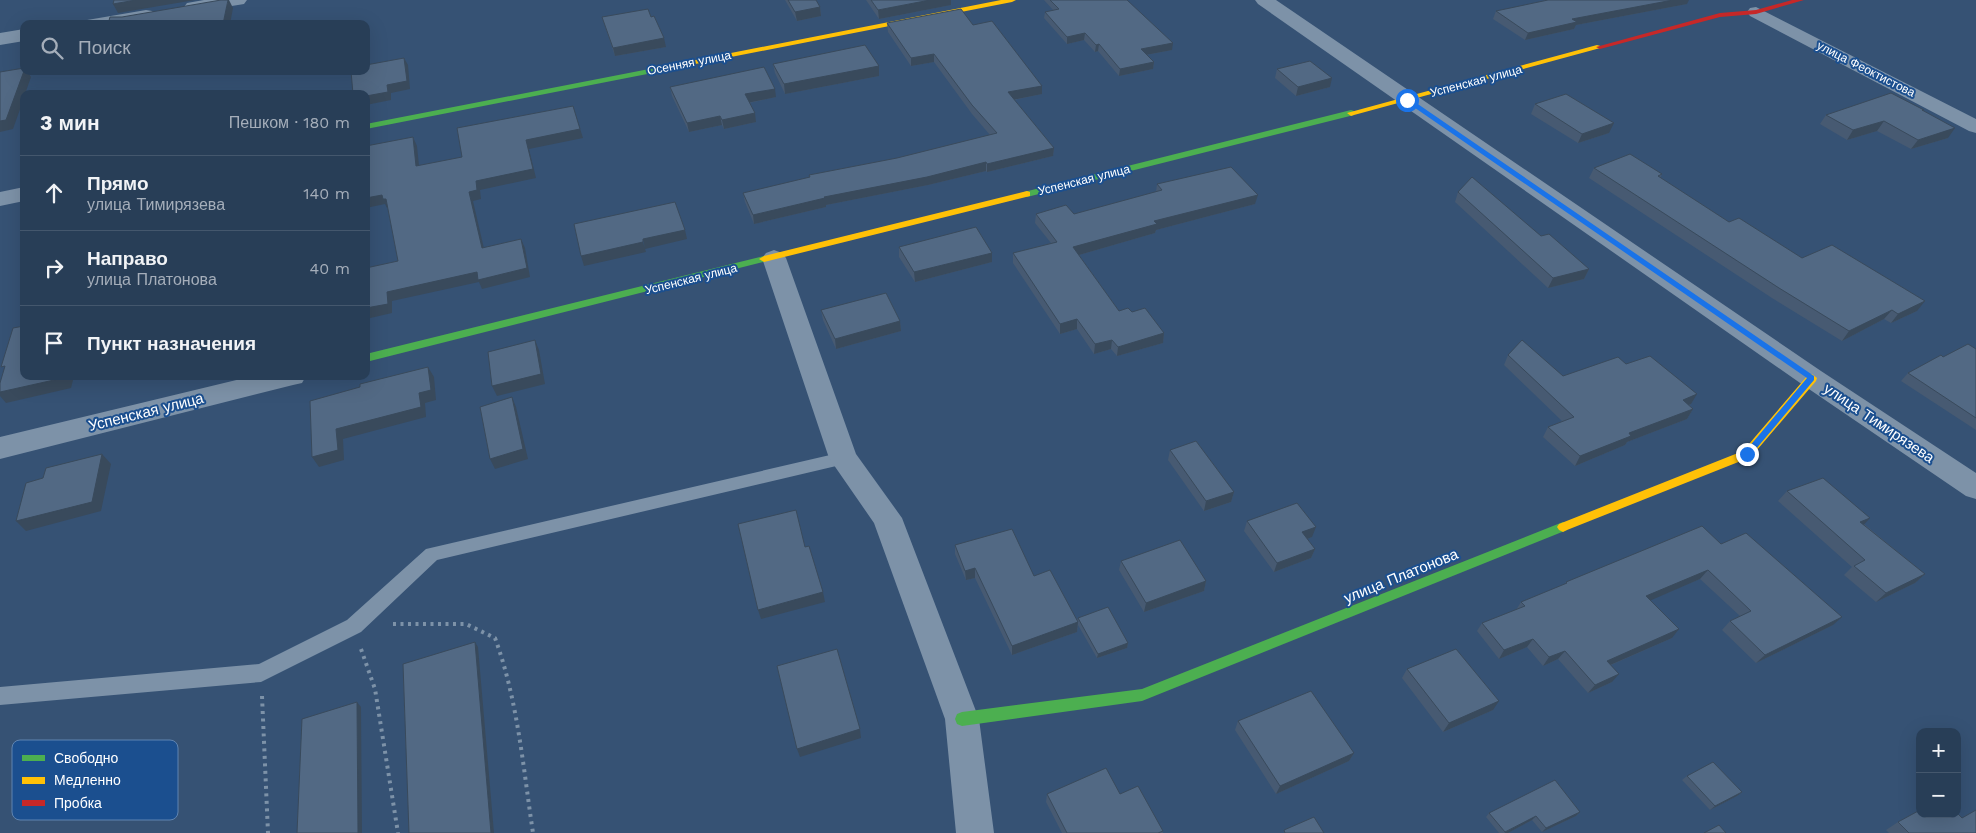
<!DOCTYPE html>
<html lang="ru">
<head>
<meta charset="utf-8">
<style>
  :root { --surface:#283e57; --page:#30455d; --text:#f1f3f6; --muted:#a5aeba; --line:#44576d }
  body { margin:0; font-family:"Work Sans",sans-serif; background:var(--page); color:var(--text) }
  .controls { position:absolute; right:15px; bottom:15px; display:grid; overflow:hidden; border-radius:10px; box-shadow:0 5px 20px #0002 }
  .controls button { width:45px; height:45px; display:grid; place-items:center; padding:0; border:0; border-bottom:1px solid var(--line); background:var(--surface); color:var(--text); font:25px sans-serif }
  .stop { position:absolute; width:15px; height:15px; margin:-11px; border:4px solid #1a73e8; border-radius:50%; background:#fff }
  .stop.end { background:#1a73e8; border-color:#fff; box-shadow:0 1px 5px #0008 }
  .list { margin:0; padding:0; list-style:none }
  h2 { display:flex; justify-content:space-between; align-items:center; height:65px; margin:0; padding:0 20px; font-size:21px }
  h2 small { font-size:16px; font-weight:400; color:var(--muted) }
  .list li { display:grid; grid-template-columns:32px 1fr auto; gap:15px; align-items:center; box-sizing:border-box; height:75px; padding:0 20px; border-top:1px solid var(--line) }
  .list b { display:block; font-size:19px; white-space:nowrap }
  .list p { margin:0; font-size:16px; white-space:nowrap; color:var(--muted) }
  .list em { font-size:16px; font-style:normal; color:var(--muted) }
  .icon { flex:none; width:28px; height:28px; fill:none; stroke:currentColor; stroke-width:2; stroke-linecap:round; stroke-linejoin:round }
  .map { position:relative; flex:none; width:1976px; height:833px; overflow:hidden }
  .search { position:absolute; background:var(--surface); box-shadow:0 5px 20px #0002; left:20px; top:20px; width:350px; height:55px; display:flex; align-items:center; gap:12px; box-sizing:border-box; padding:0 18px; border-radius:10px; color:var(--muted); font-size:19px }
  .panel { position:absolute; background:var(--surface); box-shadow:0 5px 20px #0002; left:20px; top:90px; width:350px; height:290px; border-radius:10px }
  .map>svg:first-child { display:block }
</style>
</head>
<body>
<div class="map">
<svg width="1976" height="833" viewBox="0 0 1976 833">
  <rect width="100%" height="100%" fill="#365274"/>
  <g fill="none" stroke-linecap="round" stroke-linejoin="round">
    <!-- path -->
    <path stroke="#7d92a8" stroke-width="4" stroke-dasharray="3 4.5" stroke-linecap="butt" d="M393,624H466L495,638C518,701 523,767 533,833
      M361,649L375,689L398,833
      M262,696L268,833"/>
    <!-- lane -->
    <path fill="#7d92a8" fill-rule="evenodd" d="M843,452L849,453L851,458L849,463L437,560L361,632L261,682L0,705V687L259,664L347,620L426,549Z"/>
    <!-- street -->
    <path fill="#7d92a8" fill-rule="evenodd" d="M204,0H247L244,4L238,5L193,12L187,11L184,7L187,3Z
      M1255,0H1276L1821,371L1976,473V499L1966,496L1803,385L1258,4Z
      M1756,7L1976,119V133L1969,131L1750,16L1747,12L1750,8Z
      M146,10L152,11L155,15L152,19L127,24H84L87,20L93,19Z
      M24,29V41L0,45V33Z
      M24,187V201L0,206V192Z
      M774,250L782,253L786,258L856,454L902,518L979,719L994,833H956L945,719L874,523L829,458L762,258L766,253Z
      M253,376H306L302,383L293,385L0,459V437Z"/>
    <!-- fast -->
    <path fill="#4caf50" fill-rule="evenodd" d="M680,63L684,65L683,67L366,129V124Z
      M1351,110L1354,111V115L1027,197L1022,194L1024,192Z
      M764,256L769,259L767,261L366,362V354Z
      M1563,522L1567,524L1569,527L1567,530L1142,701L962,726L957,724L955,719L957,714L962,712L1142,689Z"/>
    <!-- slow -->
    <path fill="#ffc107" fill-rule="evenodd" d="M1001,0H1016L1012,2L680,67L676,65L680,63Z
      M1597,45L1604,47L1354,115L1351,116L1347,113Z
      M1027,191L1030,192V196L764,262L759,259L764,256Z
      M1812,374L1817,378L1816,381L1751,457L1567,530L1563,532L1559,530L1557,527L1559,524L1743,451L1808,375Z"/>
    <!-- jam -->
    <path fill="#c62828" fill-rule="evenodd" d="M1792,0H1804L1756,14L1720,17L1600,49L1596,47L1720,13L1756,10Z"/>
  </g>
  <!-- wall -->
  <path fill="#475a72" d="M785,0H816L820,7L821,16L797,21Z
    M866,0H951V5L879,19Z
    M1044,0H1127L1172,50L1146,55L1154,62L1153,69L1119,76L1098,51L1095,52L1084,40L1067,44L1044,18L1045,12L1053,10Z
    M1687,4L1576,25L1574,29L1525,40L1493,19L1496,11Z
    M602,17H651L666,47L615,56Z
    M887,23L973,25L1042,94L1014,100L1054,148L1053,156L987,172L986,171L928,185L826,205V207L754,224L745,202L743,193L809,178V175L897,158L990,135L972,114L934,62L911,66L888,32Z
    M773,64L879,76L785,94L775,73Z
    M1277,69L1330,87L1296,96L1275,78Z
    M670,87L776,97L749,103L756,122L724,129L722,125L689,132L672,96Z
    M1535,104L1609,133L1578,143L1531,114Z
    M1924,110L1923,111L1948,138L1911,149L1877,131L1847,140L1820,124L1826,115Z
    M1594,168L1662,174L1660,178L1729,222L1802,258L1917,311L1891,323L1884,319L1842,341L1772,298L1589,178Z
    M1157,184L1255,204L1156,230L1155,233L1079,255L1119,311L1132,312L1164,333L1163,343L1117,356L1111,349L1094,354L1077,329L1060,334L1013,263V253L1051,243L1035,223L1036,214H1074L1156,192Z
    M1458,192L1541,236L1589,269L1584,279L1548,288L1455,202Z
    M899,247L992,262L915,282L899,257Z
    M821,310L900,321L901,331L836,349L823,320Z
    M1976,349V430L1901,381L1908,373L1943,357Z
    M1508,355L1563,376L1691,404L1689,405L1693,409L1687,419L1627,442L1625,445L1575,466L1543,437L1548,427L1562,421L1504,365Z
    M1170,450L1234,492L1231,502L1204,511L1168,460Z
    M1787,491L1864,524L1925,574L1915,583L1876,602L1844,575L1852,567L1778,501Z
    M1247,521L1312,537L1307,539L1315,549L1311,558L1274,572L1244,531Z
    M1721,544L1833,625L1756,663L1722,630L1730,621L1740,616L1700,579L1650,600L1672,638L1611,665L1612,682L1588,693L1558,659L1543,666L1527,647L1499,659L1477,631L1482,623L1516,610L1521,602L1564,585L1566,582Z
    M955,545L1034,576L1077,620L1078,618L1128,643L1127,648L1097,658L1078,625L1077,632L1012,655L975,578L966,580L955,554Z
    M1121,561L1206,581L1204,591L1144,612L1119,570Z
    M1407,669L1493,710L1443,732L1402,678Z
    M1238,721L1354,753L1349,761L1276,794L1235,730Z
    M1687,776L1742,792L1737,796L1710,810L1682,780Z
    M1047,794H1120L1163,831V833H1062L1046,802Z
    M1580,812L1576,816L1542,832L1532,820L1508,833H1499L1486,817L1489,813Z
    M1962,818L1976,833H1889L1886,830L1898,822Z"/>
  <!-- shaded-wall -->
  <path fill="#394a5c" d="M136,0H195L118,13L113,4Z
    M228,0H229L233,8L230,24H223Z
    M930,0H951V5L879,19L878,10Z
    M1673,0H1689L1687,4L1576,25L1574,29L1525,40L1528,33L1572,19Z
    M820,7L821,16L797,21L795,12Z
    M1085,33L1084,40L1067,44V37Z
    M664,38L666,47L615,56L613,48Z
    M1173,43L1172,50L1140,56L1141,49Z
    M1099,44L1098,51L1095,52L1096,45Z
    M934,54V62L911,66V58Z
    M404,58L408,65L410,89L391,93V100L366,105V96L387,85Z
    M1154,62L1153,69L1119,76L1120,69Z
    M879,66V76L785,94L784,84Z
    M24,71H27L31,77L25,94H24V98L13,129L0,132V121Z
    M1332,78L1330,87L1296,96L1298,87Z
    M1042,86V94L1007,101L1008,92Z
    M775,89L776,97L747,103L745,94Z
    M573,106L583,138L529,149L536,178L480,190L481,199L473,201L486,257L482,248L469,192L476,181L526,140Z
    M755,113L756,122L724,129L722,120Z
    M720,116L722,125L689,132L687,123Z
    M1884,121L1877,131L1847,140L1853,130Z
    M1614,123L1609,133L1578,143L1582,134Z
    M1955,128L1948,138L1911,149L1918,140Z
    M413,137L417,146L420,175L416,166Z
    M1054,148L1053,156L987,172V164Z
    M986,162V171L928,185L826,205V207L754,224L753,215L824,197Z
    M382,195L386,199L390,208H387L385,204L366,208V198Z
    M1258,195L1255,204L1156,230L1155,233L1072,257L1073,247L1154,221Z
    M685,230L687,239L645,249L643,239Z
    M521,239L525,248L530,277L482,289L479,282L392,301V313L366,319V308L387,292Z
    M643,242L646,252L584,266L581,256Z
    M992,253V262L915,282L914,272Z
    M1589,269L1584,279L1548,288L1553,278Z
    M1925,301L1917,311L1891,323L1898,314Z
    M1892,310L1884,319L1842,341L1849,331Z
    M1077,319V329L1060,334V324Z
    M900,321L901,331L836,349L835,339Z
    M1164,333L1163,343L1117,356L1118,347Z
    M535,340L539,350L545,384L497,396L492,386Z
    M1112,340L1111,349L1094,354L1095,344Z
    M428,367L434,377L436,400L425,403L426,417L343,439L344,460L319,467L312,457L336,429L419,393Z
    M63,376H74L71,388L6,403L0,396V392Z
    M1697,394L1691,404L1676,410L1683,400Z
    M512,397L516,407L528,459L495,469L490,459Z
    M1693,409L1687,419L1627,442L1625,445L1575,466L1580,456L1629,433Z
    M102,454L111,464L101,511L26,531L16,521Z
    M1234,492L1231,502L1204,511L1206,501Z
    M1870,518L1861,528L1860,522Z
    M1316,527L1312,537L1299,542L1302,532Z
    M1315,549L1311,558L1274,572L1277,563Z
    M975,568V578L966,580L965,571Z
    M1708,570L1700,579L1640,605L1646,596Z
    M1925,574L1915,583L1876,602L1886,593Z
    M1206,581L1204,591L1144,612L1146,603Z
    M823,592L825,602L761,619L758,610Z
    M1842,617L1833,625L1756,663L1765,655Z
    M1078,622L1077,632L1012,655V646Z
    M1679,629L1672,638L1601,669L1607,661Z
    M1533,639L1527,647L1499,659L1504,650Z
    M475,642L478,647L494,833H491Z
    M1128,643L1127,648L1097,658L1098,654Z
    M1565,651L1558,659L1543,666L1549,657Z
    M1619,674L1612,682L1588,693L1595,685Z
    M1499,701L1493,710L1443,732L1449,723Z
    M357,702L361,707L362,833H358Z
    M860,729L861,738L800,757L797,749Z
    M1354,753L1349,761L1276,794L1280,786Z
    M1742,792L1737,796L1710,810L1715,806Z
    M1580,812L1576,816L1542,832L1546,828Z
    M1536,816L1532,820L1508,833H1504Z"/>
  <!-- building -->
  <path fill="#526984" stroke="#394a5c" d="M114,0H136L113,4Z
    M221,0H228L223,24H108L110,17H122Z
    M788,0H816L820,7L795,12Z
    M871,0H930L878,10Z
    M1050,0H1127L1173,43L1141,49L1154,62L1120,69L1099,44L1096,45L1085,33L1067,37L1045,12L1059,9Z
    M1548,0H1673L1572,19L1577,22L1528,33L1496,11Z
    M648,9L651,17L654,16L664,38L613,48L602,17Z
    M961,9L973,25L992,21L1042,86L1008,92L1054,148L987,164L986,162L927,177L824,197L825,198L753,215L743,193L810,177L809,175L897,158L997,133L972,105L934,54L911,58L887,23Z
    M865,45L879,66L784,84L773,64Z
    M404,58L407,81L387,85L388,92L366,96V94H353L351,71H366V65Z
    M1310,61L1332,78L1298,87L1277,69Z
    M764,67L775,89L745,94L755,113L722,120L720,116L687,123L670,87Z
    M24,68V71L6,120L0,121V72Z
    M1891,93L1924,110H1922L1955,128L1918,140L1884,121L1853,130L1826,115Z
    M1566,94L1614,123L1582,134L1535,104Z
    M573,106L580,129L526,140L533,169L476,181L477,190L469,192L482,248L521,239L527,268L478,280L477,272L387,292L388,304L366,308V268L398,261L386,199H383L382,195L366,198V146L413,137L416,166L462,157L457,128Z
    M1630,154L1662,174L1658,176L1729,222L1739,218L1802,258L1832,245L1925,301L1898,314L1892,310L1849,331L1779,288L1594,168Z
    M1231,167L1258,195L1154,221L1157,224L1073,247L1119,311L1128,308L1132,312L1145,308L1164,333L1118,347L1112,340L1095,344L1077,319L1060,324L1013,253L1057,242L1036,214L1066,205L1074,214L1162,190L1157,184Z
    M1472,177L1541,236L1549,234L1589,269L1553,278L1458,192Z
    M675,202L685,230L643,239V242L581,256L574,224Z
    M976,227L992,253L914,272L899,247Z
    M886,293L900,321L835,339L821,310Z
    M24,326V376H63V378L0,392V383L5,366L1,367L13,328Z
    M535,340L541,374L492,386L488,352Z
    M1522,340L1563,376L1618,357L1626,364L1650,356L1697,394L1683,400L1693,409L1629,433L1631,436L1580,456L1548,427L1574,417L1508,355Z
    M1968,344L1976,349V418L1908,373L1941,355L1943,357Z
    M428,367L431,390L419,393L421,407L336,429L338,450L312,457L310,401L360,387V384Z
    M512,397L523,449L490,459L480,407Z
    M1196,441L1234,492L1206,501L1170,450Z
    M102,454L92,502L16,521L26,483L43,478L46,468Z
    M1823,478L1870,518L1860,522L1925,574L1886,593L1854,566L1865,560L1787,491Z
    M1297,503L1316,527L1302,532L1315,549L1277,563L1247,521Z
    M796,510L805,547L809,546L823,592L758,610L738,524Z
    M1702,526L1721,544L1746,533L1842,617L1765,655L1730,621L1751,611L1708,570L1646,596L1679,629L1607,661L1619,674L1595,685L1565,651L1549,657L1533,639L1504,650L1482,623L1525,606L1521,602L1567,583L1566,582Z
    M1012,529L1034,576L1050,570L1078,622L1012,646L975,568L965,571L955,545Z
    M1180,540L1206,581L1146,603L1121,561Z
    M1108,607L1128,643L1098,654L1078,618Z
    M475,642L491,833H409L403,664Z
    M837,649L860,729L797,749L777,666Z
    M1456,649L1499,701L1449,723L1407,669Z
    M1311,691L1354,753L1280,786L1238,721Z
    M357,702L358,833H297L302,719Z
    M1713,762L1742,792L1715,806L1687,776Z
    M1106,768L1120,794L1138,786L1163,831L1158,833H1067L1047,794Z
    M1555,780L1580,812L1546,828L1536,816L1505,832L1489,813Z
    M1920,810V814H1957V813L1962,818L1976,810V833H1909L1898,822Z
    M1314,817L1324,833H1285L1284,830Z
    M1719,825L1726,833H1704Z"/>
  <!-- route -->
  <path fill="#1a73e8" d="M1405,98H1409L1814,376V380L1750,456H1744L1743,454L1807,378L1405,101Z"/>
  <g text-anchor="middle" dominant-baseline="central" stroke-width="4" stroke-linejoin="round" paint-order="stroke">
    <!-- far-street labels -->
    <g font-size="12" fill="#fff" stroke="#1b4f8f">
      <text transform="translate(689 63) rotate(-11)">Осенняя улица</text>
      <text transform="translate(1866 69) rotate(27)">улица Феоктистова</text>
      <text transform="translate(1476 81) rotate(-15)">Успенская улица</text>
      <text transform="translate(1084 180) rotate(-14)">Успенская улица</text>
      <text transform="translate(691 279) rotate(-14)">Успенская улица</text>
    </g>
    <!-- street labels -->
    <g font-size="15" fill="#fff" stroke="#1b4f8f">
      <text transform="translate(146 412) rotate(-14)">Успенская улица</text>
      <text transform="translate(1879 423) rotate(34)">улица Тимирязева</text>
      <text transform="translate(1401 576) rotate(-22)">улица Платонова</text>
    </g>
  </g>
  <!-- legend -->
  <rect x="12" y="740" width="166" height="80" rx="8" fill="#1b4f8f" stroke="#5f84b1" stroke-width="1"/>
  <rect x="22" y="755" width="23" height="6" fill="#4caf50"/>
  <rect x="22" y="777" width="23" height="7" fill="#ffc107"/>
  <rect x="22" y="800" width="23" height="6" fill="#c62828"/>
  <g font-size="14" fill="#fff">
    <text x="54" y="763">Свободно</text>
    <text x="54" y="785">Медленно</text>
    <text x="54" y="808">Пробка</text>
  </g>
</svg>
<div class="controls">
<button>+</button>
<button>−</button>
</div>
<div class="stop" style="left:1407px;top:100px"></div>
<div class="stop end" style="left:1747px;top:454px"></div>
<div class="search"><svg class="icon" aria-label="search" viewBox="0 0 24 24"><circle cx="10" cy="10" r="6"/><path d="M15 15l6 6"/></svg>Поиск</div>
<section class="panel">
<h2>3 мин<small>Пешком · 180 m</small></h2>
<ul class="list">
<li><svg class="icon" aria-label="ahead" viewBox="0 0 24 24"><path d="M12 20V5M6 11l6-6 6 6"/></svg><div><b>Прямо</b><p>улица Тимирязева</p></div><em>140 m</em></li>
<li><svg class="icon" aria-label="right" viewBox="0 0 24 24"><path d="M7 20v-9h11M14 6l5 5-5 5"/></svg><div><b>Направо</b><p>улица Платонова</p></div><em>40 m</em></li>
<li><svg class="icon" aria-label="arrive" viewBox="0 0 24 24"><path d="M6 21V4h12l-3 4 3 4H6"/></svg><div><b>Пункт назначения</b></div></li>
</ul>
</section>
</div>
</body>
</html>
